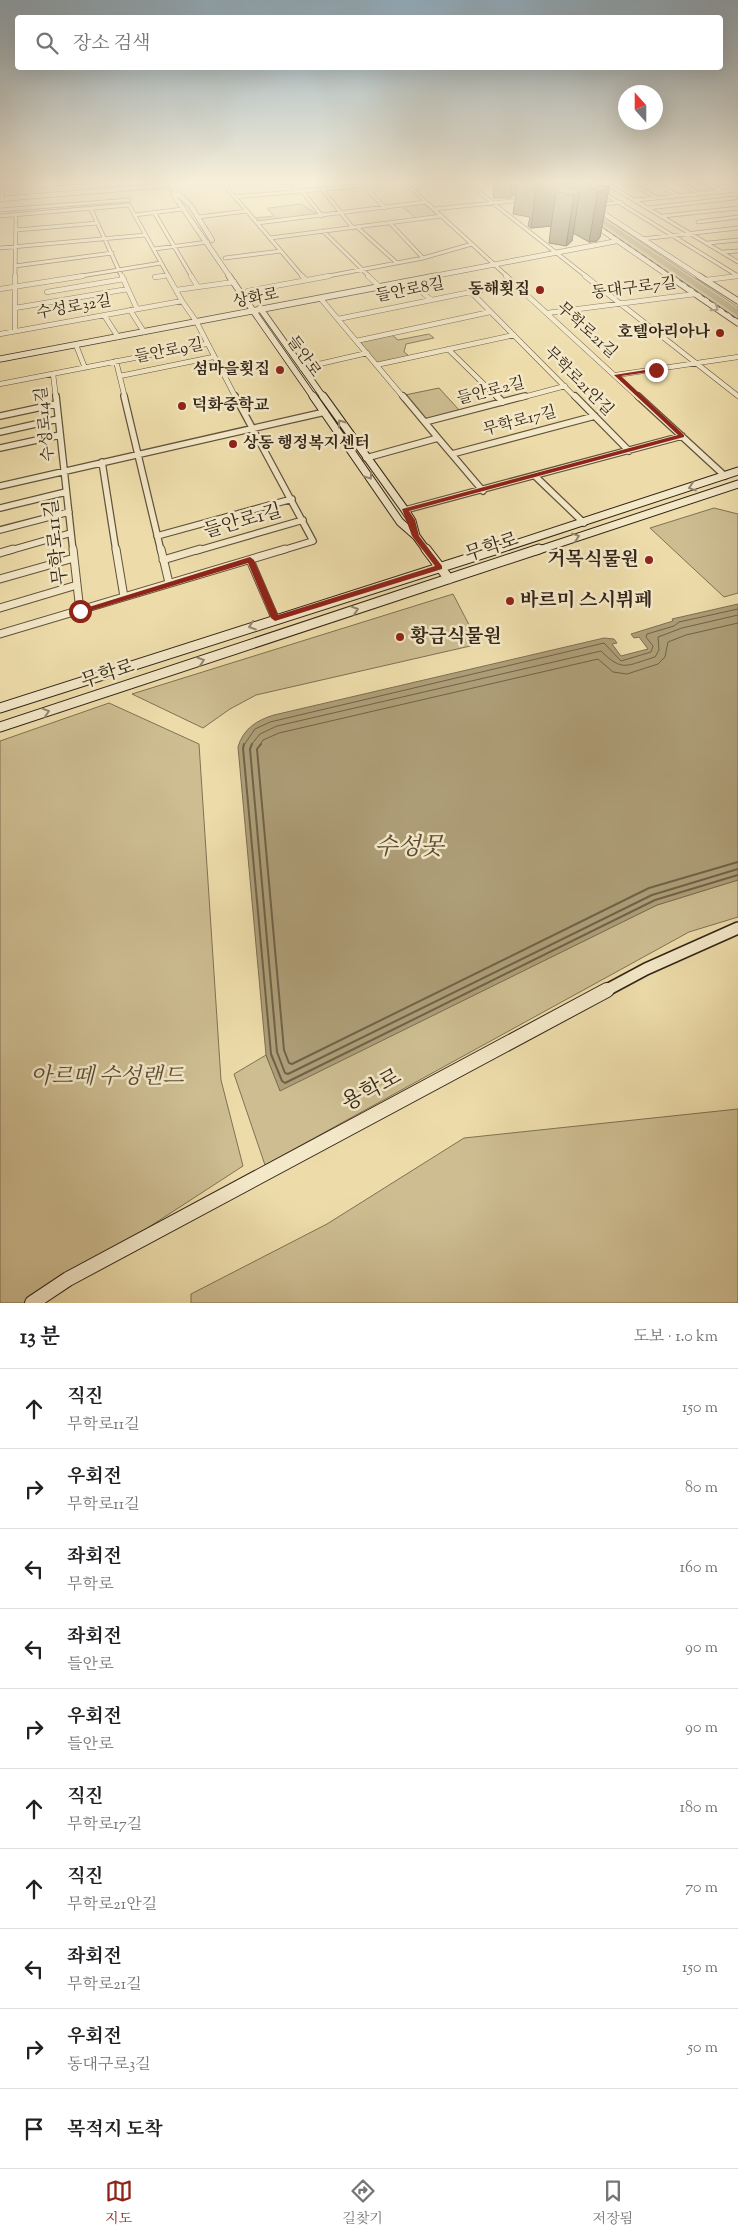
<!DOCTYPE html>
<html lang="ko">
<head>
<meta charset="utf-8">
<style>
  :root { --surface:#fff; --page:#f2f2f2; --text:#202124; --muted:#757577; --line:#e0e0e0; --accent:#8f2418 }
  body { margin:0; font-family:"Sorts Mill Goudy","Noto Serif KR",serif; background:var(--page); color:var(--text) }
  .compass { position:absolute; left:618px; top:85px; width:45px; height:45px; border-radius:50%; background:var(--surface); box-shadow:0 5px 20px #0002; rotate:339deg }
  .stop { position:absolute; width:15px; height:15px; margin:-11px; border:4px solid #8f2418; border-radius:50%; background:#fff }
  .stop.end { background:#8f2418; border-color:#fff; box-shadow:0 1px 5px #0008 }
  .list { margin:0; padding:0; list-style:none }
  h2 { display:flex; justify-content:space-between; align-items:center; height:65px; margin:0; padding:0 20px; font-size:21px }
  h2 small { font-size:16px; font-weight:400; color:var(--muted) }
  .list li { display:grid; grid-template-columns:32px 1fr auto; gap:15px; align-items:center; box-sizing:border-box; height:80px; padding:0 20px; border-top:1px solid var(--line) }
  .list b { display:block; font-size:19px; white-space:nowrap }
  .list p { margin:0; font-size:16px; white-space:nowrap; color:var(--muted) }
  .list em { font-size:16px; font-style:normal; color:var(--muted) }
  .icon { flex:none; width:28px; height:28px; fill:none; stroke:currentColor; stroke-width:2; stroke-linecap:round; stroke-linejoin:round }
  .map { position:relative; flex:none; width:738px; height:1303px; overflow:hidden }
  .search { position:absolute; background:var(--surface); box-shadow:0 5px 20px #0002; left:15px; right:15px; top:15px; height:55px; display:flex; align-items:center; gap:12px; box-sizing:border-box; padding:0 18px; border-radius:5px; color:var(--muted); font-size:19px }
  .sheet { height:865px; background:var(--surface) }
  nav { display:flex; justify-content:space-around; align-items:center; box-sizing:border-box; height:70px; border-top:1px solid var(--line); background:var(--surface); font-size:14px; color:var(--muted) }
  nav a { display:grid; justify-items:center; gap:2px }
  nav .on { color:var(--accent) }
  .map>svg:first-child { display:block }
</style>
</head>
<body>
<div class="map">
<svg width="738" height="1303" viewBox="0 0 738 1303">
  <rect width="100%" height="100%" fill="#eddcaa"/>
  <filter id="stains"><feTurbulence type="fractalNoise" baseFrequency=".004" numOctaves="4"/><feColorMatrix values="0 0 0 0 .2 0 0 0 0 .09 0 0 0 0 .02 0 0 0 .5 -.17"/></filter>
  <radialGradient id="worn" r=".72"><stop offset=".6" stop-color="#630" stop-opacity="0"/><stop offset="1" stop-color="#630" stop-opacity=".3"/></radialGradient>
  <!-- green -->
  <path fill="#cdbd91" stroke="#807154" d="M535,181H550L738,307V320Z
    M301,204L318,215L258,222L255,218L274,216L267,209L269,208Z
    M424,204L439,216L416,218L401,206Z
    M429,334L434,338L406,344L404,352L409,356L377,364L360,342L392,335L398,340Z
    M439,388L460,411L426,420L405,395Z
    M714,508L738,514V593L724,597L650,528Z
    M453,594L479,644L256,695L230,709L203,728L132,694Z
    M109,703L199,744L221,1080L243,1166L32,1303H0V741Z
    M738,880V917L689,932L265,1165L234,1074L266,1055L280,1090L657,905Z
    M738,1109V1303H191V1294L327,1224L464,1138Z"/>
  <!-- water -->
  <path fill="#ae9e78" stroke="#7d6e52" d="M738,604V880L657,905L280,1091L266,1055L238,747C243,729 257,720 274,715L604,638L614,639L617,643L612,644L621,656L648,649L639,637L634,638L631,634L673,621L672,619Z"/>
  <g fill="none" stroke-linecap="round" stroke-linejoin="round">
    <!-- shore-far1 -->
    <path stroke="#706248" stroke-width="1" d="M244,745L255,729L270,722L604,643L621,661L651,652L653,646L646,637L647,634L674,626L679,622L738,609
      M251,745L260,734L277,726L601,651C623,673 627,665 655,657L659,650L658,637L682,628L738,615
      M260,745L263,740L279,733L598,659L613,672L627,674L658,664L665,657L668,642L686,635L738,623"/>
    <!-- shore -->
    <path stroke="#706248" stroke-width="2" d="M244,744L243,748L271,1054L282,1081L285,1083L655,900L738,875
      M252,744L250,749L277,1052L285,1073L288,1074L652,895L738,869
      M261,744L257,749L284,1050L289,1063L292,1064L649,888L738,862"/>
    <!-- river -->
    <path fill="#ae9e78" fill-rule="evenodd" d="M584,209H588L738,309V316L584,211Z"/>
    <!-- street-far3 casing -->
    <g stroke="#62533c" stroke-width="4.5">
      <path id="street-far3" d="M118,181L120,185
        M290,181L297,192
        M403,181L508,277
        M465,181L587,277
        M584,181L738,276
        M602,181L738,262
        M627,181L657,198
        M652,181L679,196
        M676,181L700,194
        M701,181L721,191
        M725,181L738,188
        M5,183L34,181
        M223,183L303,277
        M36,186L93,181
        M364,186L385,208
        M322,189L353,228
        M302,191L322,216
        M234,197L404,182
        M1,199L5,183
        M636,200L738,190
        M597,205L621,202
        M648,208L735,198
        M91,209L122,277
        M434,209L523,200
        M0,210L129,200
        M154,212L192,277
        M134,215L183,209
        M0,216L129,205L169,277
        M663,216L738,208
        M198,217L247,211
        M698,222L738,217
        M257,223L426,202
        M390,223L423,258
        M357,227L397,263
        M16,230L98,223
        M323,231L370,277
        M270,238L442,216
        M642,239L738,228
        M708,243L738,240
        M0,248L146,235
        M154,249L208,242
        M723,252L738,251
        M225,258L281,251
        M15,266L112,253
        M15,277L16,215
        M75,277L161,263
        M156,277L168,275
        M323,277L423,258L472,244
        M731,277L738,276"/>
    </g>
    <!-- street-far2 casing -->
    <g stroke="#62533c" stroke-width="5.5">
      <path id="street-far2" d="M122,276L137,309
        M191,276L198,287
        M302,276L306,280
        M368,276L381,288
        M506,276L639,398
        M585,276L738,396
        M155,277L164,276
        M706,280L738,276
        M411,282L431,300
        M0,289L83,276
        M176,290L234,282
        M248,291L329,276
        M47,292L124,279
        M471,292L576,398
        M321,299L404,398
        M182,301L196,321L236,398
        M15,308L128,289
        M130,310L144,332
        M547,313L695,294
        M104,315L118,337
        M338,319L515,283
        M15,331V276
        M0,334L182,301L168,276
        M356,341L490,312
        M76,345L85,368
        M448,349L498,398
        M116,361L125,398
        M376,365L514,335
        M302,368L367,353
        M53,374L56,398
        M616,375L738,357
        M120,376L213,357
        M0,384L206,344
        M520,398L565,386"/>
    </g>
    <!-- street-far1 casing -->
    <g stroke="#62533c" stroke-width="8">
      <path id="street-far1" d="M56,396L73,551
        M124,396L161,551
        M235,396L313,541L280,551
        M497,396L503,402
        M575,396L629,451
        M638,396L725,476
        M0,416L56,404
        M425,422L525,396
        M0,432L58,419
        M438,438L483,491
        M0,448L60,435
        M452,454L595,416
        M366,458L438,438L403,396
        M102,462L116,551
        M535,476L584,523
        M0,486L325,412
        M0,508L66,492
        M405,510L682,436
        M0,530L69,512
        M157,536L292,499
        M8,551L71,533
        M196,551L303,520"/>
    </g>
    <!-- street casing -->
    <g stroke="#62533c" stroke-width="9">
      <path id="street" d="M73,549L80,611
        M116,549L124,597
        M161,549L169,583
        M0,553L13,549
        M163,560L200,549
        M250,560L275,618
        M0,579L74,558
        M0,608L77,585
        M0,634L285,549"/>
    </g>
    <!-- secondary-far5 casing -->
    <g stroke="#332518" stroke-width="5.5">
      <path id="secondary-far5" d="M169,181L175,191L173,194L230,277
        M213,184L246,181
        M175,191L191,206L212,240
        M0,199L219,181
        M595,208L701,277
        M593,224L670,277
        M429,277L617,241"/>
    </g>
    <!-- secondary-far4 casing -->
    <g stroke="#332518" stroke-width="7">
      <path id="secondary-far4" d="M229,276L314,398
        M669,276L738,323
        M699,276L738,301
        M260,308L324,398
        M0,359L436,276"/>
    </g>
    <!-- secondary-far3 casing -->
    <g stroke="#332518" stroke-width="9">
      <path id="secondary-far3" d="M313,396L400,522L416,536L427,551
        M323,396L405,510L412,521L416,536
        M494,551L738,471
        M536,551L738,484"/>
    </g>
    <!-- secondary-far2 casing -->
    <g stroke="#332518" stroke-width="11">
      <path id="secondary-far2" d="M426,549L449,579
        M0,708L498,549
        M0,727L539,549"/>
    </g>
    <!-- secondary-far1 casing -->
    <g stroke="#332518" stroke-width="14">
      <path id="secondary-far1" d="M605,991L646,969L738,928"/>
    </g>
    <!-- secondary casing -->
    <g stroke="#332518" stroke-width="16">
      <path id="secondary" d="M32,1303L68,1279L607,990"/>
    </g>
    <!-- street-far3 -->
    <use href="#street-far3" stroke="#f3e8c8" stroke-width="3"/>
    <!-- street-far2 -->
    <use href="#street-far2" stroke="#f3e8c8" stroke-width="4.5"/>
    <!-- street-far1 -->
    <use href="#street-far1" stroke="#f3e8c8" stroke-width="5.5"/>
    <!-- street -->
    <use href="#street" stroke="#f3e8c8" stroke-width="7"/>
    <!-- secondary-far5 -->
    <use href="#secondary-far5" stroke="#f3e8c8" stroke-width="4.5"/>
    <!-- secondary-far4 -->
    <use href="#secondary-far4" stroke="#f3e8c8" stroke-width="5.5"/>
    <!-- secondary-far3 -->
    <use href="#secondary-far3" stroke="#f3e8c8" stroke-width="7"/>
    <!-- secondary-far2 -->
    <use href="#secondary-far2" stroke="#f3e8c8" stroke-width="9"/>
    <!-- secondary-far1 -->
    <use href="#secondary-far1" stroke="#f3e8c8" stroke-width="11"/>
    <!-- secondary -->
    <use href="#secondary" stroke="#f3e8c8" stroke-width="14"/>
    <!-- rail -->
    <path stroke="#332518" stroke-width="1" stroke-dasharray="4.5 4.5" stroke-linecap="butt" d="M590,219L738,320"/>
  </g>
  <!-- wall -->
  <path fill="#7f7256" stroke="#332518" d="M494,181H588L595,185L609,187L600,237L597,241L589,242L573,233L572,241L566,246L549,243L551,226L531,228L528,226L530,217L513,214L516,194L510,198H493Z"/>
  <!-- shaded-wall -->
  <path fill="#685c46" stroke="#332518" d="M512,181H517L516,194L510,198Z
    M537,181H565L564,193L556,192L551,226L531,228Z
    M609,187L600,237L597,241L589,242L598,191Z
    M580,190L572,241L566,246L574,195Z"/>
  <!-- building -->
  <path fill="#948464" stroke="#332518" d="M578,181H588L595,185L609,187L606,190L598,191Z
    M561,187L580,190L574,195L556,192Z"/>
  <!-- one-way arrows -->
  <defs><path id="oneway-chevron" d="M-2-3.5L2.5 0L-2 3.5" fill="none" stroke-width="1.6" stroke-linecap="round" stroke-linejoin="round" transform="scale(1.25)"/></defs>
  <g stroke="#938670">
    <use href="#oneway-chevron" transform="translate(715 308) rotate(34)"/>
    <use href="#oneway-chevron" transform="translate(341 423) rotate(-126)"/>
    <use href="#oneway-chevron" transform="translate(369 476) rotate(56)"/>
    <use href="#oneway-chevron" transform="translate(692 487) rotate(162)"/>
    <use href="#oneway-chevron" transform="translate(576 537) rotate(-18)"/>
    <use href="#oneway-chevron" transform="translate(355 610) rotate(-18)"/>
    <use href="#oneway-chevron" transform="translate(252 626) rotate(162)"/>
    <use href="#oneway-chevron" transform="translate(201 661) rotate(-18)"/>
    <use href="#oneway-chevron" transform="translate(46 712) rotate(-18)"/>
  </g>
  <!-- sky -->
  <linearGradient id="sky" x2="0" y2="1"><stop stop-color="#91abbb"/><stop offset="0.5" stop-color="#f7efd9"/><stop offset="1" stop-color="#f7efd9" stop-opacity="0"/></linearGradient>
  <rect width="738" height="364" fill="url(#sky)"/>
  <!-- route -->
  <path fill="#8f2418" d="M658,368L656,371L621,376L684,435V437L409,511L415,520L419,536L442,566V569L275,621L271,618L248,563L83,613L76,611L250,557L254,560L278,615L435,566L412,536L402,509L678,435L614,375Z"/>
  <!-- markers -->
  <g fill="#8f2418" stroke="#f3e8c8" stroke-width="2">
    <circle cx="540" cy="290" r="5"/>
    <circle cx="720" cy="333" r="5"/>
    <circle cx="280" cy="370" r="5"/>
    <circle cx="182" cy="406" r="5"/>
    <circle cx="233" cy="444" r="5"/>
    <circle cx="649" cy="560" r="5"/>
    <circle cx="510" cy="601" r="5"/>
    <circle cx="400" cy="637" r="5"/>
  </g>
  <g text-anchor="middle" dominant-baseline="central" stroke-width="5" stroke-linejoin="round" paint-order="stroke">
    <!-- far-street labels -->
    <g font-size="16" fill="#332518" stroke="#f3e8c8">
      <text transform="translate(634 289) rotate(-7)">동대구로7길</text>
      <text transform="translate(410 291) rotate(-11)">들안로8길</text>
      <text transform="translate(256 299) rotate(-11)">상화로</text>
      <text transform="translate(74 308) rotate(-10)">수성로32길</text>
      <text transform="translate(586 331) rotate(42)">무학로21길</text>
      <text transform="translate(169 352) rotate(-11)">들안로9길</text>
      <text transform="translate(303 357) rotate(55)">들안로</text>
      <text transform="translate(578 382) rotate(45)">무학로21안길</text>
      <text transform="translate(491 392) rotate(-14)">들안로2길</text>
      <text transform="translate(520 422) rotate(-15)">무학로17길</text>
      <text transform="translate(46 424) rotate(-96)">수성로14길</text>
    </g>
    <!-- far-poi labels -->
    <g font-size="16" font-weight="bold" fill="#332518" stroke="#f3e8c8" text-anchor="end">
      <text x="530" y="290">동해횟집</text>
      <text x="710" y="333">호텔아리아나</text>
      <text x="270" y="370">섬마을횟집</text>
      <text x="192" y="406" text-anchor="start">덕화중학교</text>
      <text x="243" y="444" text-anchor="start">상동 행정복지센터</text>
    </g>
    <!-- street labels -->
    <g font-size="19" fill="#332518" stroke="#f3e8c8">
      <text transform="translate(243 522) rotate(-16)">들안로1길</text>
      <text transform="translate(57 542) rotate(-97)">무학로11길</text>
      <text transform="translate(492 548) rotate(-18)">무학로</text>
      <text transform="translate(108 675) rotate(-18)">무학로</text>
    </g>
    <!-- poi labels -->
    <g font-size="19" font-weight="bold" fill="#332518" stroke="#f3e8c8" text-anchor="start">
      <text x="639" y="560" text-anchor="end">거목식물원</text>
      <text x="520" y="601">바르미 스시뷔페</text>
      <text x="410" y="637">황금식물원</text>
    </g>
    <!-- near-park labels -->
    <g font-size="22" font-style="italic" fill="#5a4b36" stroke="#f3e8c8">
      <text x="107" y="1078">아르떼 수성랜드</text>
    </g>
    <!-- near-street labels -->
    <g font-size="22" fill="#332518" stroke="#f3e8c8">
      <text transform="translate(372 1091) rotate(-28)">용학로</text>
    </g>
    <!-- near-water labels -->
    <g font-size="24" font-style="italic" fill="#584935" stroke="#f3e8c8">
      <text x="409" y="848">수성못</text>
    </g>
  </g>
  <rect width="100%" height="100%" filter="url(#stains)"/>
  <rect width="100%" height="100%" fill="url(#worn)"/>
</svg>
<svg class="compass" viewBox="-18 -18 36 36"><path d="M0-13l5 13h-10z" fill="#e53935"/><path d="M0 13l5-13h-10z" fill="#757577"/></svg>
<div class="stop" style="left:80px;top:611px"></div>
<div class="stop end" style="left:656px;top:370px"></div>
<div class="search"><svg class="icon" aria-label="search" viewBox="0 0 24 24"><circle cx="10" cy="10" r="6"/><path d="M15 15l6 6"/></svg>장소 검색</div>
</div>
<section class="sheet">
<h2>13 분<small>도보 · 1.0 km</small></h2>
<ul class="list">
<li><svg class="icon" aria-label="ahead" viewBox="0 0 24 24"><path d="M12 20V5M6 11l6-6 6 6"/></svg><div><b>직진</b><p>무학로11길</p></div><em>150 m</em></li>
<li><svg class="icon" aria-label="right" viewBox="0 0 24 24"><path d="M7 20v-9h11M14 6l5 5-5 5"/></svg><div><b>우회전</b><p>무학로11길</p></div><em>80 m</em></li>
<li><svg class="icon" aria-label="left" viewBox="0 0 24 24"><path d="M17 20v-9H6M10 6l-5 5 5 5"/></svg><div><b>좌회전</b><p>무학로</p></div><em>160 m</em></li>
<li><svg class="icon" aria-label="left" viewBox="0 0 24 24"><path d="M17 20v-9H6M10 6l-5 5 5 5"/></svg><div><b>좌회전</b><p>들안로</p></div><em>90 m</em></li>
<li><svg class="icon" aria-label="right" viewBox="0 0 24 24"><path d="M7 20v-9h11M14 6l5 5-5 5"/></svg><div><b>우회전</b><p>들안로</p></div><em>90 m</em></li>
<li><svg class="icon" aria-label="ahead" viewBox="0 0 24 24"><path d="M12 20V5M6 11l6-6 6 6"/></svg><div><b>직진</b><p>무학로17길</p></div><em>180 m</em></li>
<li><svg class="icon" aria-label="ahead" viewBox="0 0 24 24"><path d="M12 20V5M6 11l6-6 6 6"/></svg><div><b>직진</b><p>무학로21안길</p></div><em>70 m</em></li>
<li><svg class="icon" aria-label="left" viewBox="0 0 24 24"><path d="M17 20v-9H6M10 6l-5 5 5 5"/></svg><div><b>좌회전</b><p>무학로21길</p></div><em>150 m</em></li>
<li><svg class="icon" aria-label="right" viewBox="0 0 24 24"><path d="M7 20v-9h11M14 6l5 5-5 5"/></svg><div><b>우회전</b><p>동대구로3길</p></div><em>50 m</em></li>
<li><svg class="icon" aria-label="arrive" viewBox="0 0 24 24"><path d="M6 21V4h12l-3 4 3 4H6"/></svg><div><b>목적지 도착</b></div></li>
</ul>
</section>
<nav>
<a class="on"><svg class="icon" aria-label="map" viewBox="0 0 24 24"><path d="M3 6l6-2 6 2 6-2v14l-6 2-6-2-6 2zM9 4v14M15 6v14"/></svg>지도</a>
<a><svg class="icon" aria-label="directions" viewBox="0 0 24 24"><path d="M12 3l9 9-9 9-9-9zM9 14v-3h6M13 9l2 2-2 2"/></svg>길찾기</a>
<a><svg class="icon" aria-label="saved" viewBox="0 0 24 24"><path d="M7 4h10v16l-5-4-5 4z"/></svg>저장됨</a>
</nav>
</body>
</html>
